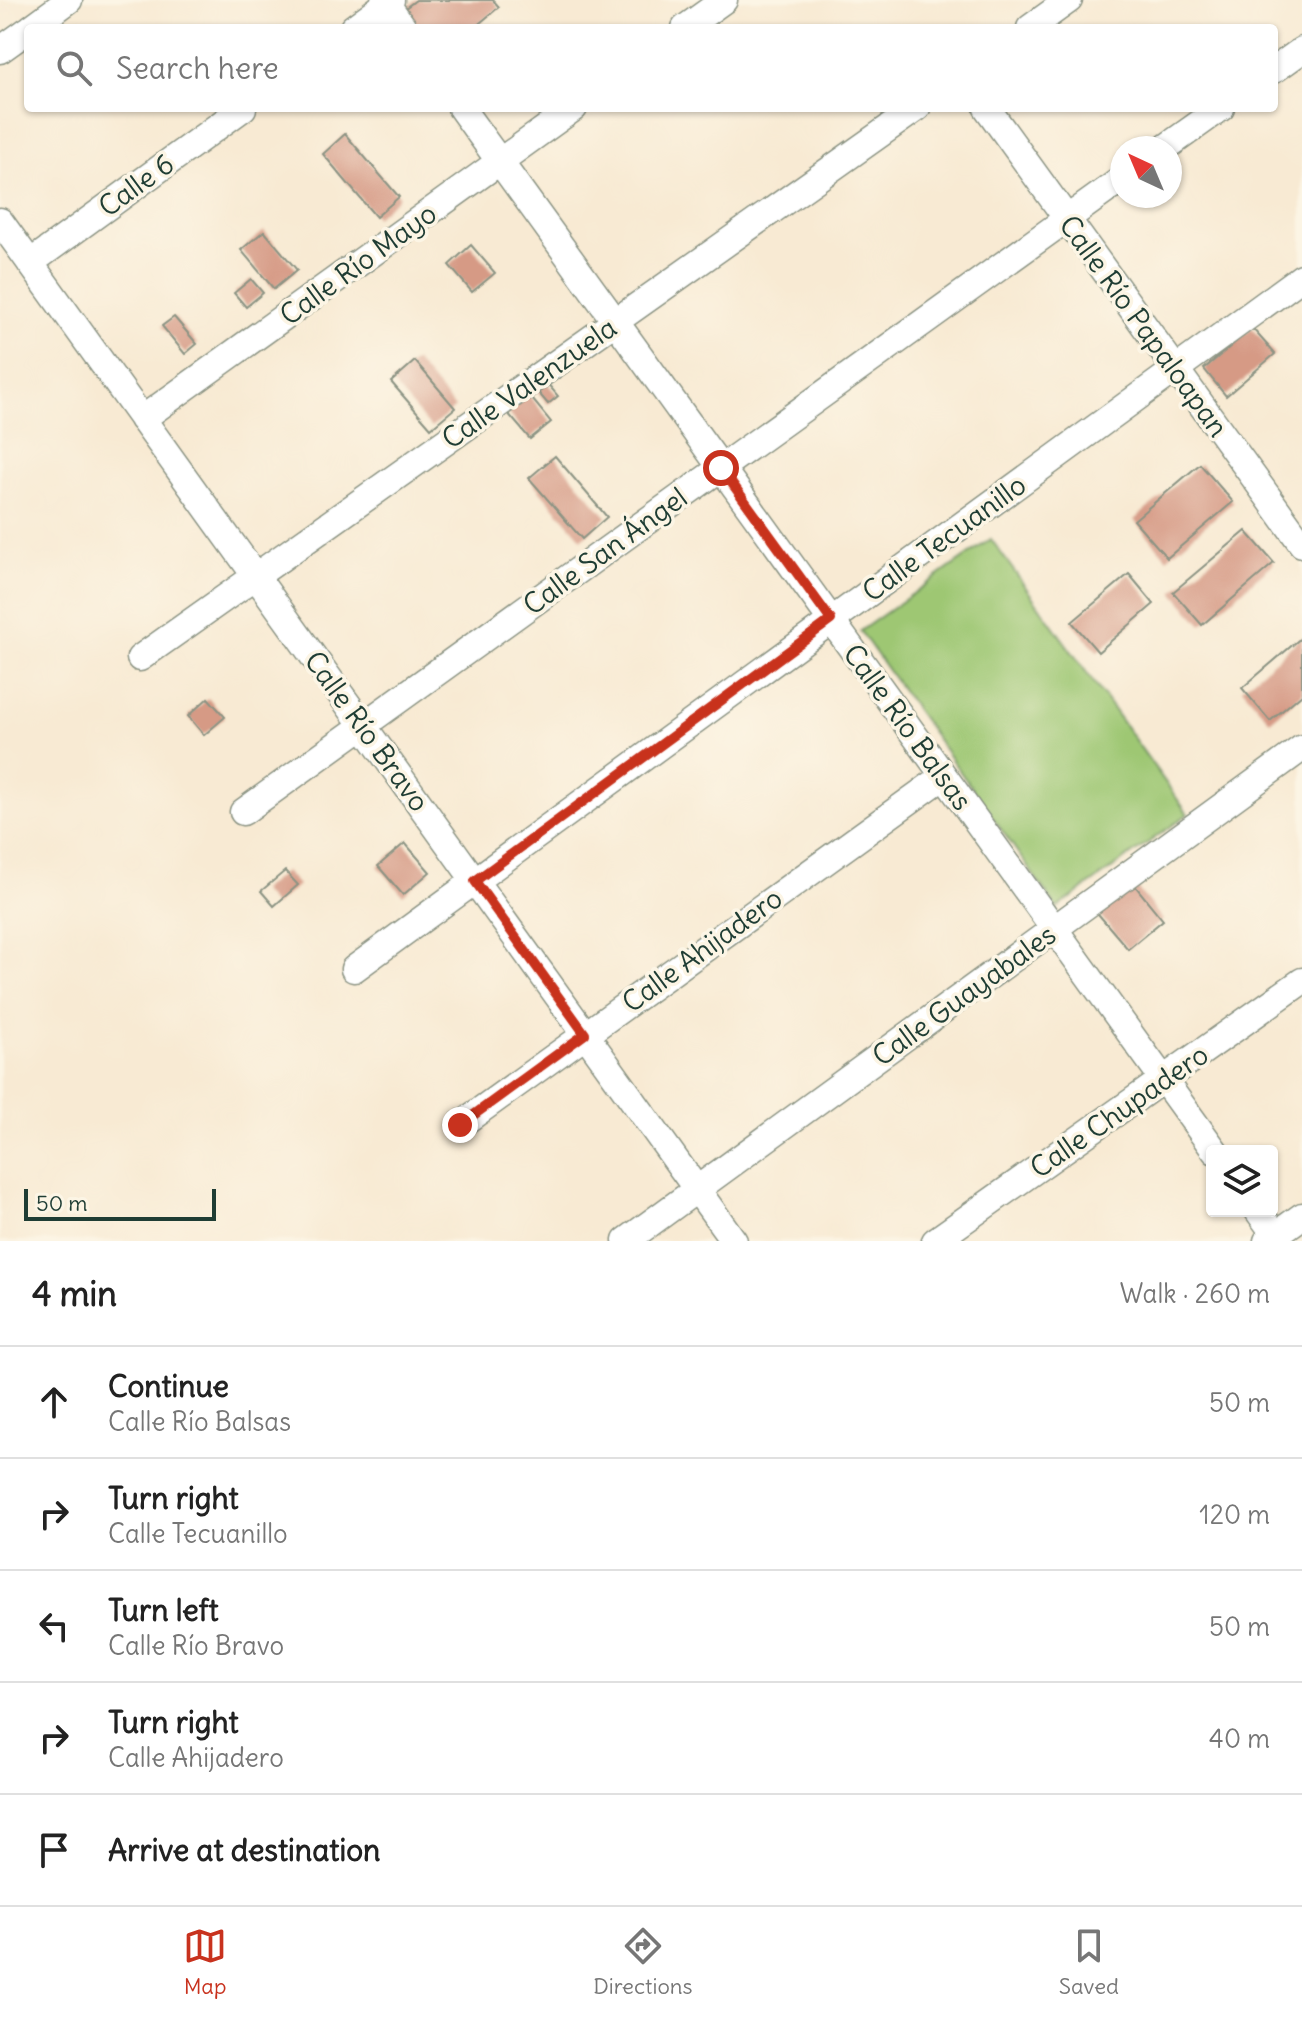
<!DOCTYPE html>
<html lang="en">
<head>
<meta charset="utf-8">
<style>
  :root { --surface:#fff; --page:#f2f2f2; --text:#222; --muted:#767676; --line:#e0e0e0; --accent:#c8321e }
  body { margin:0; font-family:Delius,sans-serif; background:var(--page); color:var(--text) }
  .controls { position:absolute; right:24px; bottom:24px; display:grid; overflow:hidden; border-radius:8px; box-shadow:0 2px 6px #0004 }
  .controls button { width:72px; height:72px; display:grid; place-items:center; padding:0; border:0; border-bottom:2px solid var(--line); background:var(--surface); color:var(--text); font:40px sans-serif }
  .compass { position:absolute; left:1110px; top:136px; width:72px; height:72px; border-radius:50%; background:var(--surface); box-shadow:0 2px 6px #0004; rotate:316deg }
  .scale { position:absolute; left:24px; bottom:20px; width:192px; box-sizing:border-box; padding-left:8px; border:4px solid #1f3d34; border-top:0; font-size:22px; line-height:28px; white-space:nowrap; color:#1f3d34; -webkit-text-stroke:6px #fcf5e5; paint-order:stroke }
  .stop { position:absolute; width:24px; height:24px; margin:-18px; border:6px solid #c8321e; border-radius:50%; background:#fff }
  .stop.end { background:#c8321e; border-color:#fff; box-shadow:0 2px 8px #0008 }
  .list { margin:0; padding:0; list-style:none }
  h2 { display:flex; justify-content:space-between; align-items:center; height:104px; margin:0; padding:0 32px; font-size:34px }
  h2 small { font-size:26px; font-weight:400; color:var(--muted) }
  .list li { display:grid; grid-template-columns:52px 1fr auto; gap:24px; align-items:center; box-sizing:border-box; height:112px; padding:0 32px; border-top:2px solid var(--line) }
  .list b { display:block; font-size:30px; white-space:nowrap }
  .list p { margin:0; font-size:26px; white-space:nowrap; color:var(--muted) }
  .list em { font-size:26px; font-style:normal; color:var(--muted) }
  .icon { flex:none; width:44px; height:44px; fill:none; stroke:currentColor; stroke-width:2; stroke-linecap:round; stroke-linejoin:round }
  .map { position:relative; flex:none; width:1302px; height:1241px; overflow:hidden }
  .search { position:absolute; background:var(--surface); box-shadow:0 2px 6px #0004; left:24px; right:24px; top:24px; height:88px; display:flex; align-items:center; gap:20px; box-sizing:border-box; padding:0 28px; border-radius:8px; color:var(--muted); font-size:30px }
  .sheet { height:664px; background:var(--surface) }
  nav { display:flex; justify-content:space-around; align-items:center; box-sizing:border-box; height:112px; border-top:2px solid var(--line); background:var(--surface); font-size:22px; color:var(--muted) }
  nav a { display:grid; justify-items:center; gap:4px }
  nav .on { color:var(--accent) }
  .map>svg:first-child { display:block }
</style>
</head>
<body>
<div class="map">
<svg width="1302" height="1241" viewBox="0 0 1302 1241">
  <rect width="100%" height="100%" fill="#fcf5e5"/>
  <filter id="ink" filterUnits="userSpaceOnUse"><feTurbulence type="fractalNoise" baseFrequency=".0125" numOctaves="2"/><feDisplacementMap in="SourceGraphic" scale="16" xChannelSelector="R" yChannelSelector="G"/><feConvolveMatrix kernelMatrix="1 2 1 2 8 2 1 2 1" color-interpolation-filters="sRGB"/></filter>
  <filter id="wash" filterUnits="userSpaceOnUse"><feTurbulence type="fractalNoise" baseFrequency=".006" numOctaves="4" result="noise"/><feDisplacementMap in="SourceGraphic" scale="32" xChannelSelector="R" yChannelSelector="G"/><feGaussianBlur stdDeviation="1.8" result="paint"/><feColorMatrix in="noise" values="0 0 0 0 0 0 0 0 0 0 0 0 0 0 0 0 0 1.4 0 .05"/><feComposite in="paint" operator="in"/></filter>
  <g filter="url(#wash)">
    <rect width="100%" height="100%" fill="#f8ead3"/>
    <!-- green -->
    <path fill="#9ec773" stroke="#5e8254" stroke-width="2" d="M991,539L1188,814L1057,908L860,631Z"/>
    <g id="blocks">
      <!-- building -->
      <path fill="#d69a85" d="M416,0H493L499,7L474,28H420L404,9Z
        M345,134L399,197L376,217L323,154Z
        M264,231L297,270L274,289L241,250Z
        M471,245L495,273L472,292L449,265Z
        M251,279L263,293L246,307L234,293Z
        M174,317L197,344L185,354L162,326Z
        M1252,328L1275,354L1226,396L1204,369Z
        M415,361L455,408L431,428L391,382Z
        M541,376L558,396L548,404L531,384Z
        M528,394L551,422L530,439L507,412Z
        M555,456L607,517L582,539L529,478Z
        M1200,464L1233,502L1167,558L1134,520Z
        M1246,531L1274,563L1202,625L1173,592Z
        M1129,574L1154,604L1098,652L1072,622Z
        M1302,637V694L1270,721L1242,688Z
        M208,698L225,717L204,735L188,716Z
        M405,843L430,872L403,895L378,866Z
        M285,871L298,885L274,906L261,891Z
        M1128,877L1163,920L1128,949L1093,908Z"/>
    </g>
  </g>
  <g filter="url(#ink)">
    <use href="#blocks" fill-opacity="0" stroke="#8c9484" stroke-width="2"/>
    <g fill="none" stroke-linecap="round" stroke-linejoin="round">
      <!-- minor casing -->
      <g stroke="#8c9484" stroke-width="29">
        <path id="minor" d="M384,0L404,28
          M31,28L69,0
          M353,28L391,0
          M685,28L724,0
          M1030,28L1069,0
          M0,50L28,30
          M1274,70L1302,50
          M461,108L1215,1151
          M987,108L1302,544
          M1165,148L1221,108
          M0,221L734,1241
          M30,263L243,108
          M142,419L574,108
          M140,658L917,108
          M243,812L1122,179
          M354,969L1302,277
          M460,1125L944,776
          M1258,1211L1280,1241
          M626,1241L1302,748
          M935,1241L1302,981
          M1267,1241L1302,1216"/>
      </g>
      <!-- minor -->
      <use href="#minor" stroke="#fff" stroke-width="26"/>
    </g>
  </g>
  <g fill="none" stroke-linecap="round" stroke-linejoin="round" filter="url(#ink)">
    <!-- route -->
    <path stroke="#c8321e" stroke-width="10" d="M460,1125L585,1034L475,881L831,620L721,468"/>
  </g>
  <g text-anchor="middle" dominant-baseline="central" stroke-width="7" stroke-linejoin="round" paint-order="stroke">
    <!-- street labels -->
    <g font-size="28" fill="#1f3d34" stroke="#fcf5e5">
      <text transform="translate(136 185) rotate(-36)">Calle 6</text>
      <text transform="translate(358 264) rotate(-36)">Calle Río Mayo</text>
      <text transform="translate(1144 326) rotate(54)">Calle Río Papaloapan</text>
      <text transform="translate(529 383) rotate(-35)">Calle Valenzuela</text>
      <text transform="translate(944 538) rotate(-36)">Calle Tecuanillo</text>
      <text transform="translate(605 551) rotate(-36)">Calle San Ángel</text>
      <text transform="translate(908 727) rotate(54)">Calle Río Balsas</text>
      <text transform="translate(367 731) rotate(54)">Calle Río Bravo</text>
      <text transform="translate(702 950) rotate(-36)">Calle Ahijadero</text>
      <text transform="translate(964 995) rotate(-36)">Calle Guayabales</text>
      <text transform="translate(1119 1111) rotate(-35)">Calle Chupadero</text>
    </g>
  </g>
</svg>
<div class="controls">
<button><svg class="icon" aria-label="layers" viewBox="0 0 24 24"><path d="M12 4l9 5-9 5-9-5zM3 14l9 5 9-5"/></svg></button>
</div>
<svg class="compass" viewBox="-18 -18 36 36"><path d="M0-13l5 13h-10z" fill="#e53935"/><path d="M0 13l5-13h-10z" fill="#767676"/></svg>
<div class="scale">50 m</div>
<div class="stop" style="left:721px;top:468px"></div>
<div class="stop end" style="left:460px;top:1125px"></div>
<div class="search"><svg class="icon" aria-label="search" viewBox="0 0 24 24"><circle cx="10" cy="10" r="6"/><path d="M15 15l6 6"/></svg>Search here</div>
</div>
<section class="sheet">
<h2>4 min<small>Walk · 260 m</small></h2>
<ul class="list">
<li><svg class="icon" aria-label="ahead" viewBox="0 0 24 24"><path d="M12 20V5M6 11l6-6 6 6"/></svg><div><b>Continue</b><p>Calle Río Balsas</p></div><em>50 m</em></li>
<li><svg class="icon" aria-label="right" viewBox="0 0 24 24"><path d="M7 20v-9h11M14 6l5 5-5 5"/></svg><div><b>Turn right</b><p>Calle Tecuanillo</p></div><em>120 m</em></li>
<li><svg class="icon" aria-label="left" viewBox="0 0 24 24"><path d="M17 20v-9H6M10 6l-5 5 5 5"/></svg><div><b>Turn left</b><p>Calle Río Bravo</p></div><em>50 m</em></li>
<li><svg class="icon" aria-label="right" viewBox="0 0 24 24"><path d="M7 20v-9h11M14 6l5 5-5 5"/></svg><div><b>Turn right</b><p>Calle Ahijadero</p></div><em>40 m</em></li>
<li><svg class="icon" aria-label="arrive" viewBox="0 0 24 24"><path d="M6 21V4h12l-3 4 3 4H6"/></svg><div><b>Arrive at destination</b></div></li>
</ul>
</section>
<nav>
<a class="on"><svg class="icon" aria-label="map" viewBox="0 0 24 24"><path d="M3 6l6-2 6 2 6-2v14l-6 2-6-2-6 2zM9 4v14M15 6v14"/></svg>Map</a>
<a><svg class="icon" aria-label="directions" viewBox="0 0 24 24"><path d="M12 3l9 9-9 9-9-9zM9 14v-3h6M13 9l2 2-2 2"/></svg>Directions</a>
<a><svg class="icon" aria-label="saved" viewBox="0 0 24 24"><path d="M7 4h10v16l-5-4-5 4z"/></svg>Saved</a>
</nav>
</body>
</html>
